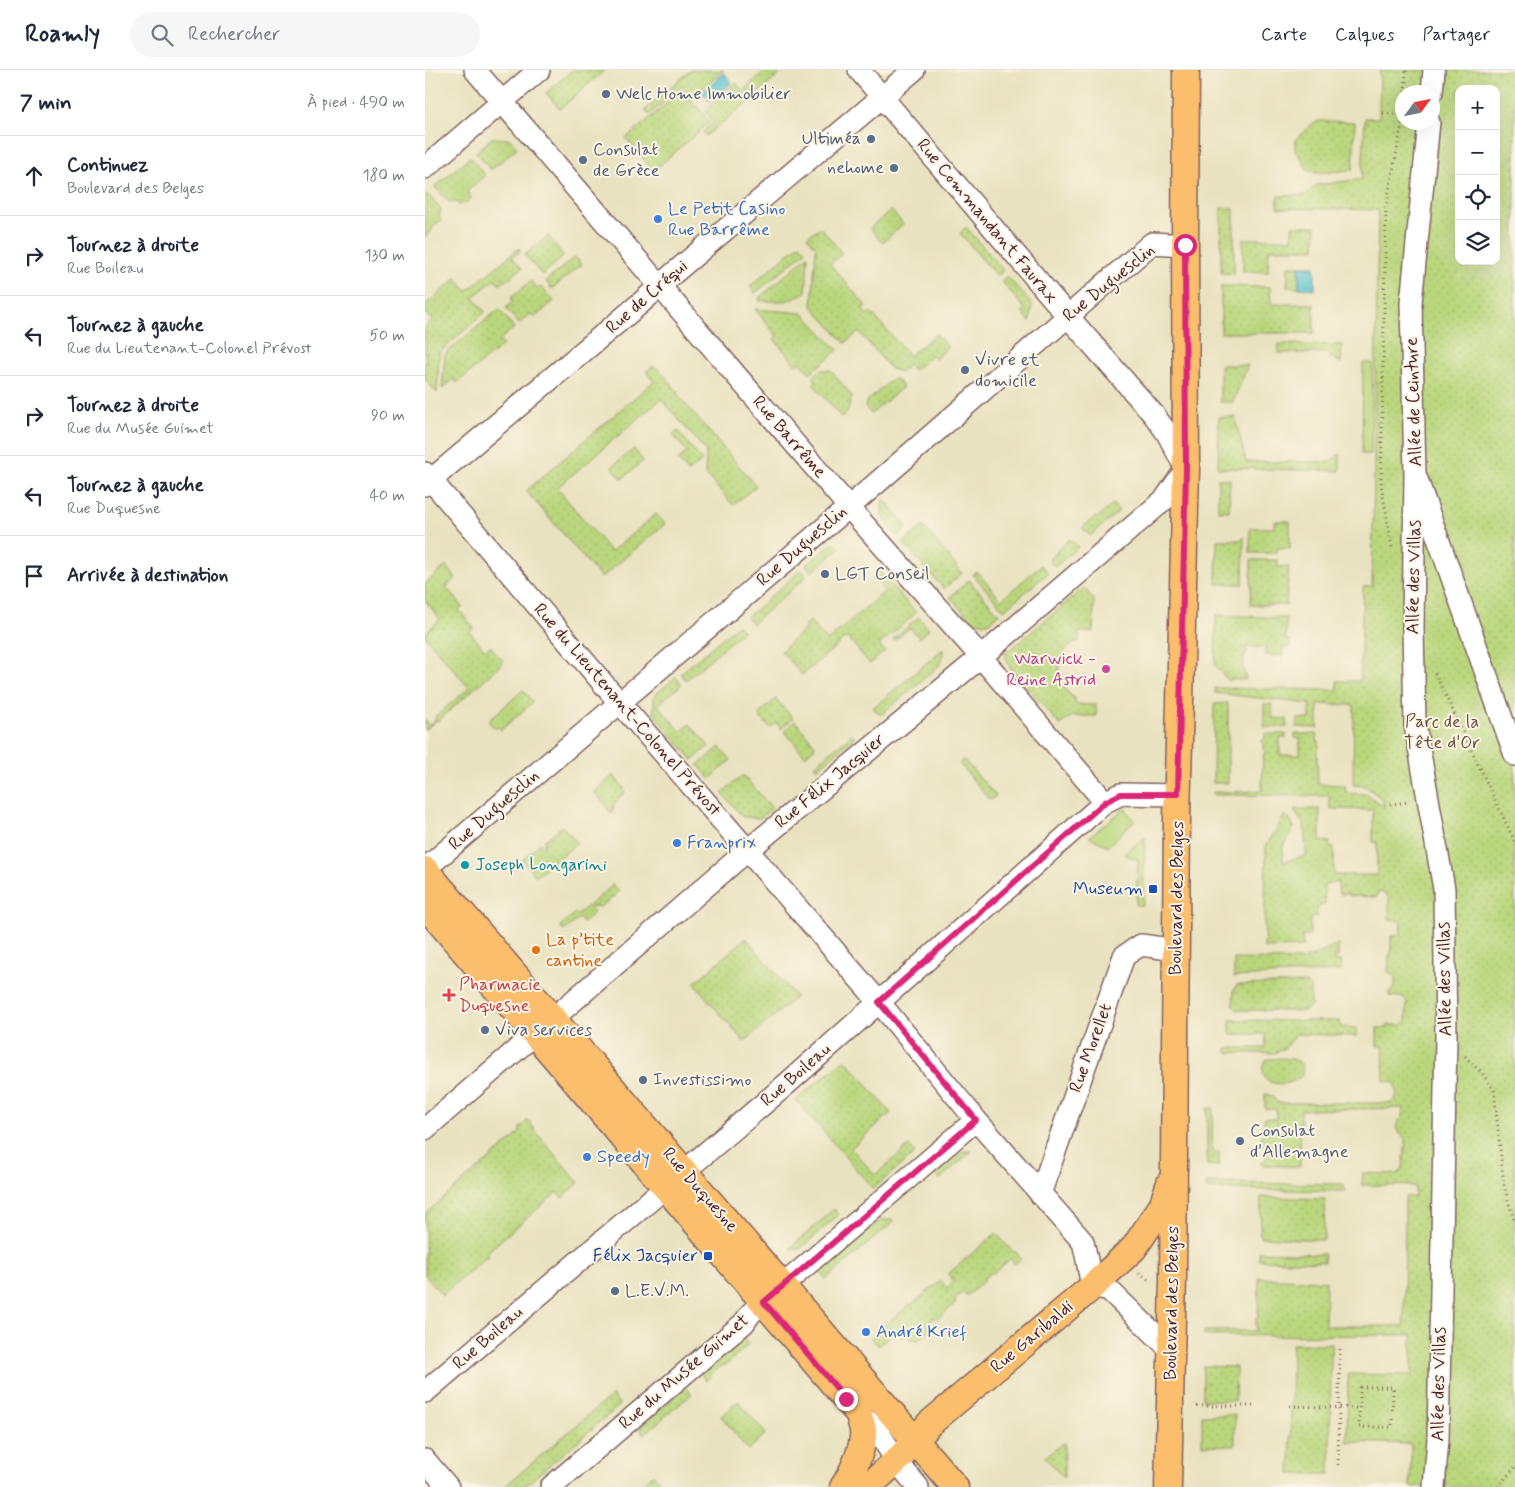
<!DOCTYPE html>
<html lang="fr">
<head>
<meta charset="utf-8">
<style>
  :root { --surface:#fff; --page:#f6f6f7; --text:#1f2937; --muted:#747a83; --line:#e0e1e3 }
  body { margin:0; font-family:Mynerve,sans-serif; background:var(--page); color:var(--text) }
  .controls { position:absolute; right:15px; top:15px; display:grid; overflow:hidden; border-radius:10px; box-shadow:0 5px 20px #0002 }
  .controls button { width:45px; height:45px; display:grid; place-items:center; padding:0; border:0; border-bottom:1px solid var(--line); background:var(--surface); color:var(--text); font:25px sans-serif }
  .compass { position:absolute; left:970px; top:15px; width:45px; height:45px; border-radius:50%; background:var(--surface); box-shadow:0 5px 20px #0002; rotate:57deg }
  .stop { position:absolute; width:15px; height:15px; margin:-11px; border:4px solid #db2777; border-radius:50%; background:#fff }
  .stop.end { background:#db2777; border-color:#fff; box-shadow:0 1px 5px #0008 }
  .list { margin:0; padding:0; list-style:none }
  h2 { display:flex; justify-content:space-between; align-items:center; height:65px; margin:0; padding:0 20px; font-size:21px }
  h2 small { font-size:16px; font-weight:400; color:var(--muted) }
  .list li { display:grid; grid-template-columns:32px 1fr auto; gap:15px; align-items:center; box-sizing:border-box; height:80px; padding:0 20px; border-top:1px solid var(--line) }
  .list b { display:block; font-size:19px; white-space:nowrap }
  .list p { margin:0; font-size:16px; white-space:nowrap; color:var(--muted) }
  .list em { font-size:16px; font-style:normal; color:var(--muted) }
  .icon { flex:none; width:28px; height:28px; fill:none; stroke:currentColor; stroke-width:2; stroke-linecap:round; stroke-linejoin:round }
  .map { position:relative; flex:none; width:1090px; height:1417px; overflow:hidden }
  header { display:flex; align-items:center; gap:30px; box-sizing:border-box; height:70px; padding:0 25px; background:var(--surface); border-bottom:1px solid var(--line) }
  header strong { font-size:24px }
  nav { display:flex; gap:28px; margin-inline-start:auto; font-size:18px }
  .search { width:350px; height:45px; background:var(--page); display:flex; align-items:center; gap:12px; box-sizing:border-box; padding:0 18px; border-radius:28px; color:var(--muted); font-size:19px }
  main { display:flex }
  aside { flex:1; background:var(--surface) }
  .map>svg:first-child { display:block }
</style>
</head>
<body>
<header>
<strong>Roamly</strong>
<div class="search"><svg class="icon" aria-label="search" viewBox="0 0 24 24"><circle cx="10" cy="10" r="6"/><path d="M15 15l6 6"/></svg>Rechercher</div>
<nav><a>Carte</a><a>Calques</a><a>Partager</a></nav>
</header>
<main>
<aside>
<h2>7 min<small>À pied · 490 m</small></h2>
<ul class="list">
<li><svg class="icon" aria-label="ahead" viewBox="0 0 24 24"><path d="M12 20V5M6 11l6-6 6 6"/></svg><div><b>Continuez</b><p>Boulevard des Belges</p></div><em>180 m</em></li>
<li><svg class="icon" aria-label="right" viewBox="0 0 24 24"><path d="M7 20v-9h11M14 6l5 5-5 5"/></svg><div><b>Tournez à droite</b><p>Rue Boileau</p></div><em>130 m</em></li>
<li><svg class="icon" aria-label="left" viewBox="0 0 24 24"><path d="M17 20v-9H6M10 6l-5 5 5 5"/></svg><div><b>Tournez à gauche</b><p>Rue du Lieutenant-Colonel Prévost</p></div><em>50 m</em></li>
<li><svg class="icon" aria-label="right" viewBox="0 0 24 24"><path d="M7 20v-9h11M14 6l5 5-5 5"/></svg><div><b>Tournez à droite</b><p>Rue du Musée Guimet</p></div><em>90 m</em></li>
<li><svg class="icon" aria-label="left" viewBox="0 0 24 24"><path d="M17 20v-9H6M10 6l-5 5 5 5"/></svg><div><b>Tournez à gauche</b><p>Rue Duquesne</p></div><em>40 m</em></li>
<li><svg class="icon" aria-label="arrive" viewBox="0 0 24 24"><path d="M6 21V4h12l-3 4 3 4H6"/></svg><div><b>Arrivée à destination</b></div></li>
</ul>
</aside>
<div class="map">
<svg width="1090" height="1417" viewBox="0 0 1090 1417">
  <defs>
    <pattern id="grass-dots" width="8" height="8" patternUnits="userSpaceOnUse" patternTransform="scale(1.25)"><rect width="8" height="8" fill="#bad77d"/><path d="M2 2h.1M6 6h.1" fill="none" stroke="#a1b86c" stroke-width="1.8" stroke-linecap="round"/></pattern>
    <pattern id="water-ripples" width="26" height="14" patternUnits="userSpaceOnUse" patternTransform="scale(1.25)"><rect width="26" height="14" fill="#57c3cf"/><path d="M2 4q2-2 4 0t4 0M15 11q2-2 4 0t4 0" fill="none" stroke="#4da7b2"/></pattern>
  </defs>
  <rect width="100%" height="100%" fill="#fcf5e5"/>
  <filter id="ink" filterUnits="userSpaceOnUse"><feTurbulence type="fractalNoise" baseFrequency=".02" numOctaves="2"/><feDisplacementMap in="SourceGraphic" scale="10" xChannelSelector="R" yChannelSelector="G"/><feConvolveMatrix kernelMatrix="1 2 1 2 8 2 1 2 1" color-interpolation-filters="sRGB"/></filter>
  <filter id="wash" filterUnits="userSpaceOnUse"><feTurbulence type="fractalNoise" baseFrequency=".0096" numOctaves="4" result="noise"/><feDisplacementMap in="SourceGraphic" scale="20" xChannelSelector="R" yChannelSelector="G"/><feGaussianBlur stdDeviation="1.12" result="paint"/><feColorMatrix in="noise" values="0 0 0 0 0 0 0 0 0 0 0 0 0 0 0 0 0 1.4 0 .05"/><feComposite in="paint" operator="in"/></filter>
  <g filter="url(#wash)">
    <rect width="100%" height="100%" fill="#e9e2c0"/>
    <!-- grass -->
    <path fill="url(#grass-dots)" stroke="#827b54" fill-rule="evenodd" d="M147,0H180L135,39L121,23Z
      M266,0H299L268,27L258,16L224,45L220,40Z
      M341,0H350L354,5L328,28L320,19Z
      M955,0H1090V1417H985L986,1374L922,1372L923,1304L987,1305V1265L779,1266V1261H831V1249L833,1248L834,1208L901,1211L900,1256H979L980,1127H990V1116L937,1115L938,1103L973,1104L978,1098L981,1070C972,1060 966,1058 978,1047V1038L876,1040L875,1097L837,1095L835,1093L840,1091L843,1083L840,1077L836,1076V1066L839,1064V1048L851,1049V1039H840V1024C846,1025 849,1027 852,1033H967C974,1026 972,1020 969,1012L959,1011L958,976H952V958H963V955H976L981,951L982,932L978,927L964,926V922L970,918V906L963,902L964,885H966V866L975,865L976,852L972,850H964V827L957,822L953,823L952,827L925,826L924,824H914L913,811L899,815L900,835L893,836L892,847L885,848V866H877L878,877L839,878L841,774L843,773L860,745L865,750L869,758L858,776V792L881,785L879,755L869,741L870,739H895V771L905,772L904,777L909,778V805H952V773L948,772V740L905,739L904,726L788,725V722L837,721L838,685L840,684L837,671L840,668V664H861V668H855V685H875V669L870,668V664H892V670L894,672V678L892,680L893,714L920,715L921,723L941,724L960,737L956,728L940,716L928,715L929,635L893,634V658L871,657L872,649H885V634L790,623V618L913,620L912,611H935L938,517L947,516L953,140L853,138V126L880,125L892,115L937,109L940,48H954ZM1034,19H1071V191H1034ZM978,22H1008V52H978Z
      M311,13L325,30L281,66L278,62L289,52L280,41Z
      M258,20L285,52L228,101L201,68Z
      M894,51L930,52L928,100L890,103L882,99L870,79V70L885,55Z
      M67,68L85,69L92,78L67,99H65L51,82Z
      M45,87L59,104V106L42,121L46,128L39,134L37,133L34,135L32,132H24L10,117Z
      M2,124L16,139L14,147L16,150L6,159L7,161L0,167V125Z
      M796,138H809V204L796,203Z
      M466,140L478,154L457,173L445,158Z
      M867,156H891L890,179H844L843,202L818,201V169H867Z
      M395,157L417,183L405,194L441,236L437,239L442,245L446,242L484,286L511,264L523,277L510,289L506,285L489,300L483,296L477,302L466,299L434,262L420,273L387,236L391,177L382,167Z
      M541,157L578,200L572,207L535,163Z
      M123,166L139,186L117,205L100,185Z
      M375,174L381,181L330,223L325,216Z
      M94,178L95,181L87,187L97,198L75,215L70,209L48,227L60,242L14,283L12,323L0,309V257L7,251L0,243V236L31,208L42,221Z
      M383,186L381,222L361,231H335L334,228Z
      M150,187L157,194L127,219L121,211Z
      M863,196H874V218L862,217Z
      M582,206L607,234L605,252L597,242L600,239L576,211Z
      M106,211L113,219L116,217L129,231L109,248L105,244L94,254L81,238L88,232L86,228Z
      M796,216L845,217L846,234H889V263H796Z
      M74,239L89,258L74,270L78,275L32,313L29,309L17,319L20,284Z
      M330,239L378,243L413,280L385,303L375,292L371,295L349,269L352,266Z
      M854,274L917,275L916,293L900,283H854Z
      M795,295H823L808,332H795Z
      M228,296L235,300L253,322L251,323L331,416L308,435L280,404L281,381L236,329L132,418L186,482L231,444L240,454L176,508L101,421L229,311L221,302Z
      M396,300H406L427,326L422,343L417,348L388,314L391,311L388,307Z
      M471,309L478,317L446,344L440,337L441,332L466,310Z
      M794,347H810L821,392H905L915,384V401L793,398Z
      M253,361L277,391L263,402L253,390L262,382L248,365Z
      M209,379L218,391L197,409L187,397Z
      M793,409H805L804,441H793Z
      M459,429L482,457L473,466L457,447V431Z
      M688,434L694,441L665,466L657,458L670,447L672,448Z
      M849,451H865V479L852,478V483H825V458H849Z
      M498,456L537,503L519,519L478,473Z
      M819,467L818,514H791L792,470H815Z
      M645,469L653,477L630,497L623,490L633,481L632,479Z
      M407,474H411L415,478L387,502L381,495Z
      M826,490H853V497H864L861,535H826Z
      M616,495L623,503L579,540L548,505L552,502L576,530Z
      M21,496L31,508L21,517L38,537L34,540L49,558L45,562L60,580L65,576L79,592L13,651L12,650L0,660V649L5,655L11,649L10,647L44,618L0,566V563L15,549L0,530V514Z
      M376,500L382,506L327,554L322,547Z
      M455,502L491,543L454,575L460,581L445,594L422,567L377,605L356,581L381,558L379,556L385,551L402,571L460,521L451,510L452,505Z
      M544,510L574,544L563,553L546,551L525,527Z
      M659,518L669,530L668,562H654V571C628,579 628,616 650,628V634L671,635V646H647L635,655L585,598L580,584Z
      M791,545L861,548V570H866L865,578H858V586L840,585V577H822C822,583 818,587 818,593C817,600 821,604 821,610H803L790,595Z
      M494,547L504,559L494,568L485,558L469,571L468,569Z
      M313,555L318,561L261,610L256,603Z
      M518,579L517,593L456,645L448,638Z
      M251,607L257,614L233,635L256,662L265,654L284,676L268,690L229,644V626Z
      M98,620L108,632L76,660L73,657L70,659L63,651Z
      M351,629L368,648L356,659L351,653L345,658L333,645Z
      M803,633V713H788L789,634Z
      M839,634H847V648L862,649V657H839Z
      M370,651L390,675L389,678L380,686L359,661Z
      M427,664L430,667L392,699L389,696Z
      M295,677L306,690L285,709L273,695Z
      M538,689L571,726L565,730L534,693Z
      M188,705L199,718L198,719L200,722L189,733L187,744L170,722Z
      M318,705L347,738L335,748L318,747L297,723Z
      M137,756L152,773L111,806L97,790H99V788L116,773L118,775L120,773L119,771Z
      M187,814L194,822L174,838L172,836L165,837L169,843L158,853L154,848L139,861L135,856L150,843L152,845L188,815Z
      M321,868L371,927L319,972L269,913Z
      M913,874V887H909L908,891H916V901L809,907V889L876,890L889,886Z
      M881,913L885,917L886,935L881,941L812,940L808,936L809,920L812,915Z
      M805,950L915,951V957L932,958V966L872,964L860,978L849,983H802V978H840L841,964H805Z
      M420,989L466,1043L426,1078L450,1105L484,1076L490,1083L448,1119L371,1030Z
      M842,989C851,989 873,985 877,996C878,999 877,1002 877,1005C869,1016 838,1019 838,1000C837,995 839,993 842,989Z
      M782,1038H788L787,1082H794V1096L782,1095Z
      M102,1051L106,1052L105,1053L110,1059L109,1060L154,1113L137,1128L132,1122L61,1183L63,1186L17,1225L0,1205V1144L88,1069L95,1062V1058Z
      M538,1081H547L515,1109L510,1104Z
      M781,1113L919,1114L920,1121L781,1119Z
      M836,1127L900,1129L899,1170L835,1167Z
      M409,1139L414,1145L375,1179L365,1178Z
      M456,1150H467L469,1152L401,1209L395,1202Z
      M571,1163L588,1182H591L596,1189L590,1194L585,1189L569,1203L567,1202L559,1208L560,1210L542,1226L538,1222L529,1230L531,1233L512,1249L510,1247L502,1253L506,1259L492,1271L490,1269L488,1272L481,1263L477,1267L471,1260L453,1276L446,1268L485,1234L486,1235L516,1211L522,1218L529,1212L523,1204Z
      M834,1182L900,1184L899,1192L834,1190Z
      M318,1268L323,1275L302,1294L295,1297L281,1311L276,1304Z
      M867,1274H906L905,1404H865Z
      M778,1296L811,1297L810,1331L778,1330Z
      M261,1317L267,1324L218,1365L215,1356Z
      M187,1325L195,1335L99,1417H79Z
      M313,1331L341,1364L323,1380L296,1346Z
      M777,1345H810V1376L777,1375Z
      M639,1372V1408L620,1387Z
      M228,1404L239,1417H215Z"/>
    <!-- garden -->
    <path fill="#bad77d" stroke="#827b54" d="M938,293H948L946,384H937Z
      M700,738L709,751L683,776L664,767Z
      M720,767L718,835H711L713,790L699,784Z"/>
    <!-- water -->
    <path fill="url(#water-ripples)" stroke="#50717d" d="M299,3L307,13L284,32L282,30L285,27L282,25L279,26L276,24Z
      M874,196H890V219L874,218Z"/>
  </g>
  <g filter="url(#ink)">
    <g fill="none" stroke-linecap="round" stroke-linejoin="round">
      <!-- minor casing -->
      <g stroke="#82635f" stroke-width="24">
        <path id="minor" d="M50,0L429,443L556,587L680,732
          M1007,22L1009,0
          M1004,52L986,233L990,404L1090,685
          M0,98L114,0
          M0,403L182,618L454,932L551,1050L658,1172L661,1185L667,1217L683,1219L746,1280
          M990,404L988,558L990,655L1019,819L1021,968L1013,1369L1009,1417
          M0,415L218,231L249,203L489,0
          M0,799L438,425L727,173L760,175
          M0,1059L323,780L556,587L740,429L761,399L742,363L729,345L647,251L434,0
          M615,1124L699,886L716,875L751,880
          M0,1322L356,1019L680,732L696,724L753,725
          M434,1344L451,1358L472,1392L493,1417
          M0,1390L23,1417
          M126,1417L319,1253L326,1243L357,1216L551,1050"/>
      </g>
      <!-- major casing -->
      <g stroke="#82635f" stroke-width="29">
        <path id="major" d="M0,800L530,1417
          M0,835L434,1344C435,1349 437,1355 438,1360C440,1375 427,1405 418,1417
          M442,1417C465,1398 486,1378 504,1354L667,1217L709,1178L737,1136L745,1113
          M743,1417L748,1207L752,748L761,399L760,175L761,0"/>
      </g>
      <!-- path -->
      <path stroke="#82635f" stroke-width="3" stroke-dasharray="1 4" stroke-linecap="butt" d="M980,22L981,0
        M958,43L978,45
        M967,477L956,414L961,137L978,49
        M1010,603L1090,772
        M965,734L985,732
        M1040,986L1057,1003L1069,1020L1079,1116L1090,1153
        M714,1203L725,1211
        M935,1317H968L967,1357H934Z
        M772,1336H829
        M865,1336L934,1338
        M913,1395L915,1279
        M1073,1417L1090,1397"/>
      <!-- minor -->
      <use href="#minor" stroke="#fff" stroke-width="21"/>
      <!-- major -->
      <use href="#major" stroke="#fabe6d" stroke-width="26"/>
    </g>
  </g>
  <g fill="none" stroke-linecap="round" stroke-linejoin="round" filter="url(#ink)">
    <!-- route -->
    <path stroke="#db2777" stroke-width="6" d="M421,1329L339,1232L551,1050L454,932L680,732L696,724H753L761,399L760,175"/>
  </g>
  <!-- markers -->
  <g fill="#5c6f8a" stroke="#fcf5e5" stroke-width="2">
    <circle cx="181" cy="24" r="5"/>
    <circle cx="446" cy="69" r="5"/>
    <circle cx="158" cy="90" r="5"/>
    <circle cx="469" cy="98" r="5"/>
    <circle cx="540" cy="300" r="5"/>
    <circle cx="400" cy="504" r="5"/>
    <circle cx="60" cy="960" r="5"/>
    <circle cx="218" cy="1010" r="5"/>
    <circle cx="815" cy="1071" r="5"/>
    <circle cx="190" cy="1221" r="5"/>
  </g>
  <g fill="#3f7fe0" stroke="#fcf5e5" stroke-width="2">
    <circle cx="233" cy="149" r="5"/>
    <circle cx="252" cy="773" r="5"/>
    <circle cx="162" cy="1087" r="5"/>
    <circle cx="441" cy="1262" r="5"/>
  </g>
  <circle fill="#d1479c" stroke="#fcf5e5" stroke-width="2" cx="681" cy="599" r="5"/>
  <circle fill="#0f9aa8" stroke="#fcf5e5" stroke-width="2" cx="40" cy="795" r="5"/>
  <g fill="#1a4fb4" stroke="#fcf5e5" stroke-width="2">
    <rect x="723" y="814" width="10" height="10" rx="2.5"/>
    <rect x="278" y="1181" width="10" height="10" rx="2.5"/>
  </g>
  <circle fill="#e8710a" stroke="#fcf5e5" stroke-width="2" cx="111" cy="880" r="5"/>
  <path fill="#e0444e" stroke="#fcf5e5" stroke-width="2" d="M21.5 917.5h5v5h5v5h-5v5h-5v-5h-5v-5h5z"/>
  <g text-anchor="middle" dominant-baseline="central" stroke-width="4" stroke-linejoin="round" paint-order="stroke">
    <!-- service labels -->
    <g font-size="18" fill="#4e5e75" stroke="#fcf5e5" text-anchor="start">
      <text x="191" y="24">Welc Home Immobilier</text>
      <text x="436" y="69" text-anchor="end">Ultiméa</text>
      <text x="168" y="80">Consulat<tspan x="168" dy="21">de Grèce</tspan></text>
      <text x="459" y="98" text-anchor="end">nehome</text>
      <text x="550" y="290">Vivre et<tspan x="550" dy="21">domicile</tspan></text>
      <text x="410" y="504">LGT Conseil</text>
      <text x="70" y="960">Viva services</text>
      <text x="228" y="1010">Investissimo</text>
      <text x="825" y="1061">Consulat<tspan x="825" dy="21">d'Allemagne</tspan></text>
      <text x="200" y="1221">L.E.V.M.</text>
    </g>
    <!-- shop labels -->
    <g font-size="18" fill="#366cbe" stroke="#fcf5e5" text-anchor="start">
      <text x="243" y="139">Le Petit Casino<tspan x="243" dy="21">Rue Barrême</tspan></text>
      <text x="262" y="773">Franprix</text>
      <text x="172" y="1087">Speedy</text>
      <text x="451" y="1262">André Krief</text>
    </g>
    <!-- street labels -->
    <g font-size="18" fill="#4a1f2b" stroke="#fcf5e5">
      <text transform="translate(562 151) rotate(50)">Rue Commandant Faurax</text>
      <text transform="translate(684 213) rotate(-39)">Rue Duguesclin</text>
      <text transform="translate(222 227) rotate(-41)">Rue de Créqui</text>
      <text transform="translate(989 332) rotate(-92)">Allée de Ceinture</text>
      <text transform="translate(364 367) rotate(49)">Rue Barrême</text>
      <text transform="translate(377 476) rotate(-41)">Rue Duguesclin</text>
      <text transform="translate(989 507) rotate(-89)">Allée des Villas</text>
      <text transform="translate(202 640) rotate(49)">Rue du Lieutenant-Colonel Prévost</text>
      <text transform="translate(405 711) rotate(-40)">Rue Félix Jacquier</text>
      <text transform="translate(69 740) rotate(-41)">Rue Duguesclin</text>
      <text transform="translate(752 828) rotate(-89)">Boulevard des Belges</text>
      <text transform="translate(1020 909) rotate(-91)">Allée des Villas</text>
      <text transform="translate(666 978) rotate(-70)">Rue Morellet</text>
      <text transform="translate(371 1005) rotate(-41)">Rue Boileau</text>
      <text transform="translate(275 1120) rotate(49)">Rue Duquesne</text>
      <text transform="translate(747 1233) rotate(-89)">Boulevard des Belges</text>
      <text transform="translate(607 1267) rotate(-40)">Rue Garibaldi</text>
      <text transform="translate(63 1268) rotate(-41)">Rue Boileau</text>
      <text transform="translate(259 1302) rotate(-41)">Rue du Musée Guimet</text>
      <text transform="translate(1014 1314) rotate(-89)">Allée des Villas</text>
    </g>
    <!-- hotel labels -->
    <g font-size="18" fill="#b23c85" stroke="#fcf5e5" text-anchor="end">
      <text x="671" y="589">Warwick -<tspan x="671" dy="21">Reine Astrid</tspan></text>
    </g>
    <!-- park labels -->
    <g font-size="18" fill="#664d40" stroke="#fcf5e5">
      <text x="1017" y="652">Parc de la<tspan x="1017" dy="21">Tête d'Or</tspan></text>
    </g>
    <!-- culture labels -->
    <g font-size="18" fill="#0d838f" stroke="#fcf5e5" text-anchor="start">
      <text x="50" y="795">Joseph Longarini</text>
    </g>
    <!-- transit labels -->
    <g font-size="18" fill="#164399" stroke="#fcf5e5" text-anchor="end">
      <text x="718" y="819">Museum</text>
      <text x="273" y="1186">Félix Jacquier</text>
    </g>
    <!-- food labels -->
    <g font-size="18" fill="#c56008" stroke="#fcf5e5" text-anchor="start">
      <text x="121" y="870">La p’tite<tspan x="121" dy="21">cantine</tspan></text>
    </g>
    <!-- health labels -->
    <g font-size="18" fill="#be3a42" stroke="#fcf5e5" text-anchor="start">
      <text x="34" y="915">Pharmacie<tspan x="34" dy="21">Duquesne</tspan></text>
    </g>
  </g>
</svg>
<div class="controls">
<button>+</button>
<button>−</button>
<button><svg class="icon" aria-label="locate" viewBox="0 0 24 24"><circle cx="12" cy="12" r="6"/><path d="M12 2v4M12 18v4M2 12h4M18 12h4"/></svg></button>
<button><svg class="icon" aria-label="layers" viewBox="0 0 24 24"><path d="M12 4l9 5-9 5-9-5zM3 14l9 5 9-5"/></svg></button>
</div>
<svg class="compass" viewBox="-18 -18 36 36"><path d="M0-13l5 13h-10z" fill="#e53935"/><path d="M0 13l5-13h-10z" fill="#747a83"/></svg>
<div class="stop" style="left:760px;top:175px"></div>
<div class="stop end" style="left:421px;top:1329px"></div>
</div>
</main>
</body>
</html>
